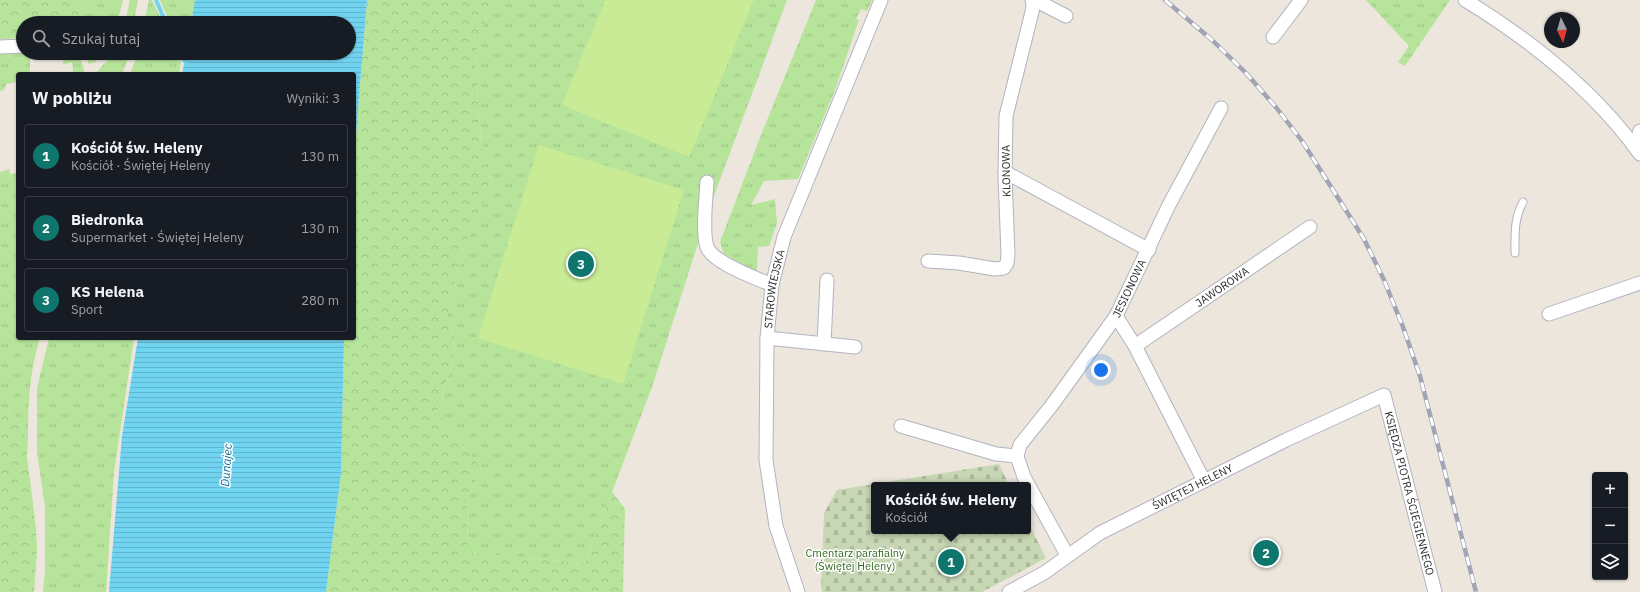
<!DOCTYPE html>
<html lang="pl">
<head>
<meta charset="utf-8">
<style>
  :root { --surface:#171b24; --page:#20242c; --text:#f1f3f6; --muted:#9ea1a6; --line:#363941; --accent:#0f766e }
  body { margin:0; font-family:"IBM Plex Sans",sans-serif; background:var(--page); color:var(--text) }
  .controls { position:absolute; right:12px; bottom:12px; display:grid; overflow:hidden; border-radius:4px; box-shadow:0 1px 3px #0004 }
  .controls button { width:36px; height:36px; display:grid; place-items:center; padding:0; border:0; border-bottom:1px solid var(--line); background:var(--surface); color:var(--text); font:20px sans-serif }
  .compass { position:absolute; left:1544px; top:12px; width:36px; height:36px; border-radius:50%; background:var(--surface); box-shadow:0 1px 3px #0004; rotate:175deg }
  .you { position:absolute; left:1101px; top:370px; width:14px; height:14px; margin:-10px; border:3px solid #fff; border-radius:50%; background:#1a73e8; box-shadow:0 0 0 6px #1a73e833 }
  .badge { display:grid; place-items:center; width:26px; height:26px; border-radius:50%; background:var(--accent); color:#fff; font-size:13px; font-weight:700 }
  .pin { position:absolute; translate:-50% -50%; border:2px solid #fff; box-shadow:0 1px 4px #0006 }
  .popup { position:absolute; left:871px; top:482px; width:160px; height:52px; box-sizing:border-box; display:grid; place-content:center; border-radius:4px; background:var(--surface); filter:drop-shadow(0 1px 3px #0005); font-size:13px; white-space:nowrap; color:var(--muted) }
  .popup b { font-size:15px; color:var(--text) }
  .popup::after { content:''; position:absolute; left:50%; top:100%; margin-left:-8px; border:8px solid transparent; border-top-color:var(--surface) }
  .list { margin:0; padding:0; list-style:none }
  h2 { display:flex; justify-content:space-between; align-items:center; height:52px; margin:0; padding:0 16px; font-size:17px }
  h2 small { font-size:13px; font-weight:400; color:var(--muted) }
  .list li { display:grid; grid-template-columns:26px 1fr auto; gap:12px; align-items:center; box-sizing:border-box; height:64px; margin:0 8px 8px; padding:0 8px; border:1px solid var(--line); border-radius:4px }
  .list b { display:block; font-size:15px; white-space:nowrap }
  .list p { margin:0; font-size:13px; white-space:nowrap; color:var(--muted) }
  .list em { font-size:13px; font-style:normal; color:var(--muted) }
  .icon { flex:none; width:22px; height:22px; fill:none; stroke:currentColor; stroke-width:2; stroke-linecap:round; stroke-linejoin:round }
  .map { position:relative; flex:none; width:1640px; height:592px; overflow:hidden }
  .search { position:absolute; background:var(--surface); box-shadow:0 1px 3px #0004; left:16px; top:16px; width:340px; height:44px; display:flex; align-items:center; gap:10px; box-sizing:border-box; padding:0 14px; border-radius:22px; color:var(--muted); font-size:15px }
  .panel { position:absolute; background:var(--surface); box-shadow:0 1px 3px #0004; left:16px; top:72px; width:340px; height:268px; border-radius:4px }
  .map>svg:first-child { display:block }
</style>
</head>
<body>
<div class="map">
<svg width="1640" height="592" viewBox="0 0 1640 592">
  <defs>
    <pattern id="grass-tufts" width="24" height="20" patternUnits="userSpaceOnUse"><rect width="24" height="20" fill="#b6e49a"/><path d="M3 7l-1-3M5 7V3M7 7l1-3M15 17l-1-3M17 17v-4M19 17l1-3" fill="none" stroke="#9dc485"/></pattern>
    <pattern id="forest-crowns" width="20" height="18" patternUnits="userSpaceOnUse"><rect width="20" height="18" fill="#b6e49a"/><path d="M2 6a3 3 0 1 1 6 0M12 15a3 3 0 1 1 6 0" fill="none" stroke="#9dc485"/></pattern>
    <pattern id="cemetery-stones" width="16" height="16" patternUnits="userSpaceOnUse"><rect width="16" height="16" fill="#c7d7b4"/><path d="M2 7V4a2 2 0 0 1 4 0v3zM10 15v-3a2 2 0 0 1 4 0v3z" fill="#abb99b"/></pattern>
    <pattern id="water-rules" width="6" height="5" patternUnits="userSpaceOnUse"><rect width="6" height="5" fill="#70d3ef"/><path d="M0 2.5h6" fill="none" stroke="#61b5cd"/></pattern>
  </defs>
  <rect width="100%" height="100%" fill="#ede6dd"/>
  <!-- grass -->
  <path fill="url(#grass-tufts)" d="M84,0H123L117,23H84C78,16 81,8 84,0Z
    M130,0H138L134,23H125Z
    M149,0H152L163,23H144Z
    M160,0H195L191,23H170Z
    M490,0H787L709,209L652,387L585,563L468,553L467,498L482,469L437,413L453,361L454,336L447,318L461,255L492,182L483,152L478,109L476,52Z
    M816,0H872L867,11L861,9L856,19L859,20L835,90L798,179L764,181L751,205L775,199L777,223L769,246L758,247L757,273L724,254L720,242L761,135Z
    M1366,0H1450L1405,66L1398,62L1409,46Z
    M16,51H23V53H29L30,58V73L18,74V82L6,84L4,90L0,91V54Z
    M55,53C78,53 79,50 85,74H73L72,62L63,65L64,56Z
    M83,53H102L96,62L89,64Z
    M114,53H130L122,74H95Z
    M138,53H177L181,62L179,74H130Z
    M10,169V174L18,173V338H40C29,372 28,407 28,442L17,417L2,408L0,409V172Z
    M49,338H134L114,472L106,592H43L45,571V506L37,452V388Z"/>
  <!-- forest -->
  <path fill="url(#forest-crowns)" d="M0,0H84C81,8 78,16 84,23H23V38L0,39Z
    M367,0H490L476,52L478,109L483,152L492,182L461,255L447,318L454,336L453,361L437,412L482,469L467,498L468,553L585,563L612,492L625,509L623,592H326L341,473L344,338H354V158Z
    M2,408L17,417L28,442L27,456L36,528L37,551L34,592H0V409Z"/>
  <!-- cemetery -->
  <path fill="url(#cemetery-stones)" d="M999,464L1009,485H874V531H1028V522L1046,558L982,592H822L821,585L824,513L837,490Z"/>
  <!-- pitch -->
  <path fill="#caeb95" d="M605,0H754L689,157L562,105Z
    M539,145L684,190L623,384L478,338Z"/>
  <!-- water -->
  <path fill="url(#water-rules)" d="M195,0H367L354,158V74H182L186,53H349V23H191Z
    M138,338H344L341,473L326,592H109L122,436Z"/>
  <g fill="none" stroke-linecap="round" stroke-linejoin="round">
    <!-- stream -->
    <path stroke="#70d3ef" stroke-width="4" d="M156,0L166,23
      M179,53L187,64"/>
    <!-- lane casing -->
    <g stroke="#b1b4bf" stroke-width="9">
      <path id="lane" d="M1515,253C1515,233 1514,219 1523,202"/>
    </g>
    <!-- street casing -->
    <g stroke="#b1b4bf" stroke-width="15">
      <g id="street">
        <path d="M1035,0L1066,16"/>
        <path d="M1465,0C1532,41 1594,90 1640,154"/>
        <path d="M1273,37L1301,0"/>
        <path d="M0,47L23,46"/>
        <path d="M1635,147L1640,131"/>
        <path d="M1005,172L1149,250"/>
        <path d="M707,182C706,199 702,232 707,247C713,263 756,278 772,285"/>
        <path d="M928,261L959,263L995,269L1004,268L1007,263L1008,255L1005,176L1006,116L1032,12L1033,5L1032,0"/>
        <path d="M1549,314L1640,283"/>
        <path d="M1116,316L1135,346"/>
        <path d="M767,338L855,347"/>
        <path d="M824,344L827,280"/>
        <path d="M901,426L996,454L1017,456"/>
        <path id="s1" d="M1204,481L1135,346L1310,227"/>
        <path id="s2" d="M1067,555L1024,477L1017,456L1020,445L1052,405L1116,316L1169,205L1221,108"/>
        <path id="s3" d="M798,592L776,526L766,460L767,338L772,285L784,237L881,0"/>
        <path id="s4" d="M1009,592L1044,573L1100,533L1286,440L1384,395L1435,592"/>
      </g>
    </g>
    <!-- lane -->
    <use href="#lane" stroke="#fff" stroke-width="7"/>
    <!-- street -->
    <use href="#street" stroke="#fff" stroke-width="13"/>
    <!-- rail casing -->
    <g stroke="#a0a4b5" stroke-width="4.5">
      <path id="rail" d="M1165,0L1212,40L1245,72L1275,106L1302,141L1364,239L1384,280L1403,327L1420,376L1476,592"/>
    </g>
    <!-- rail -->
    <use href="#rail" stroke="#fff" stroke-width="3" stroke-dasharray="9" stroke-linecap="butt"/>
  </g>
  <g text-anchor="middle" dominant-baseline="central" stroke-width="3" stroke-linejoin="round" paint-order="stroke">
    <!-- street labels -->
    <g font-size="11" fill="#2b2b2b" stroke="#fff">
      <text transform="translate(1006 171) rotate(-91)">KLONOWA</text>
      <text stroke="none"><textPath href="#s1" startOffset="257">JAWOROWA</textPath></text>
      <text stroke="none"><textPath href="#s2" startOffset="314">JESIONOWA</textPath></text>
      <text stroke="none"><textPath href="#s3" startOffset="308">STAROWIEJSKA</textPath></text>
      <text stroke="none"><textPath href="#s4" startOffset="212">ŚWIĘTEJ HELENY</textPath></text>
      <text stroke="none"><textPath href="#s4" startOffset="526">KSIĘDZA PIOTRA ŚCIEGIENNEGO</textPath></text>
    </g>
    <!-- park labels -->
    <g font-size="11" fill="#2e691a" stroke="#fff">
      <text x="855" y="553">Cmentarz parafialny<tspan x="855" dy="13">(Świętej Heleny)</tspan></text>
    </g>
    <!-- water labels -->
    <g font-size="12" font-style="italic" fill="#0d719d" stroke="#fff">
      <text transform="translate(226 465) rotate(-86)">Dunajec</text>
    </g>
  </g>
</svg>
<div class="controls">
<button>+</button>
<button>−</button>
<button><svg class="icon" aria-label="layers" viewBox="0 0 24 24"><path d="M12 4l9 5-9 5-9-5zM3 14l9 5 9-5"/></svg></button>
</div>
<svg class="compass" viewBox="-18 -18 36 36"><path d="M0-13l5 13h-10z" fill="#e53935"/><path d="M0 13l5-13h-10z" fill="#9ea1a6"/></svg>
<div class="you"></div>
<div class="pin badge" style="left:951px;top:562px">1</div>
<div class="popup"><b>Kościół św. Heleny</b>Kościół</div>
<div class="pin badge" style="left:1266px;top:553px">2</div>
<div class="pin badge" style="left:581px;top:264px">3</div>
<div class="search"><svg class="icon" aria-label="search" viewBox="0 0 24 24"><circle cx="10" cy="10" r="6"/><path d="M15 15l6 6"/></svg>Szukaj tutaj</div>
<section class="panel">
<h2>W pobliżu<small>Wyniki: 3</small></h2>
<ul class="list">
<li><span class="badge">1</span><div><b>Kościół św. Heleny</b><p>Kościół · Świętej Heleny</p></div><em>130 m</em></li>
<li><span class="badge">2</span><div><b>Biedronka</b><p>Supermarket · Świętej Heleny</p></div><em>130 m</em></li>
<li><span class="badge">3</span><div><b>KS Helena</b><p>Sport</p></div><em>280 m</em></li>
</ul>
</section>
</div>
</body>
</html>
